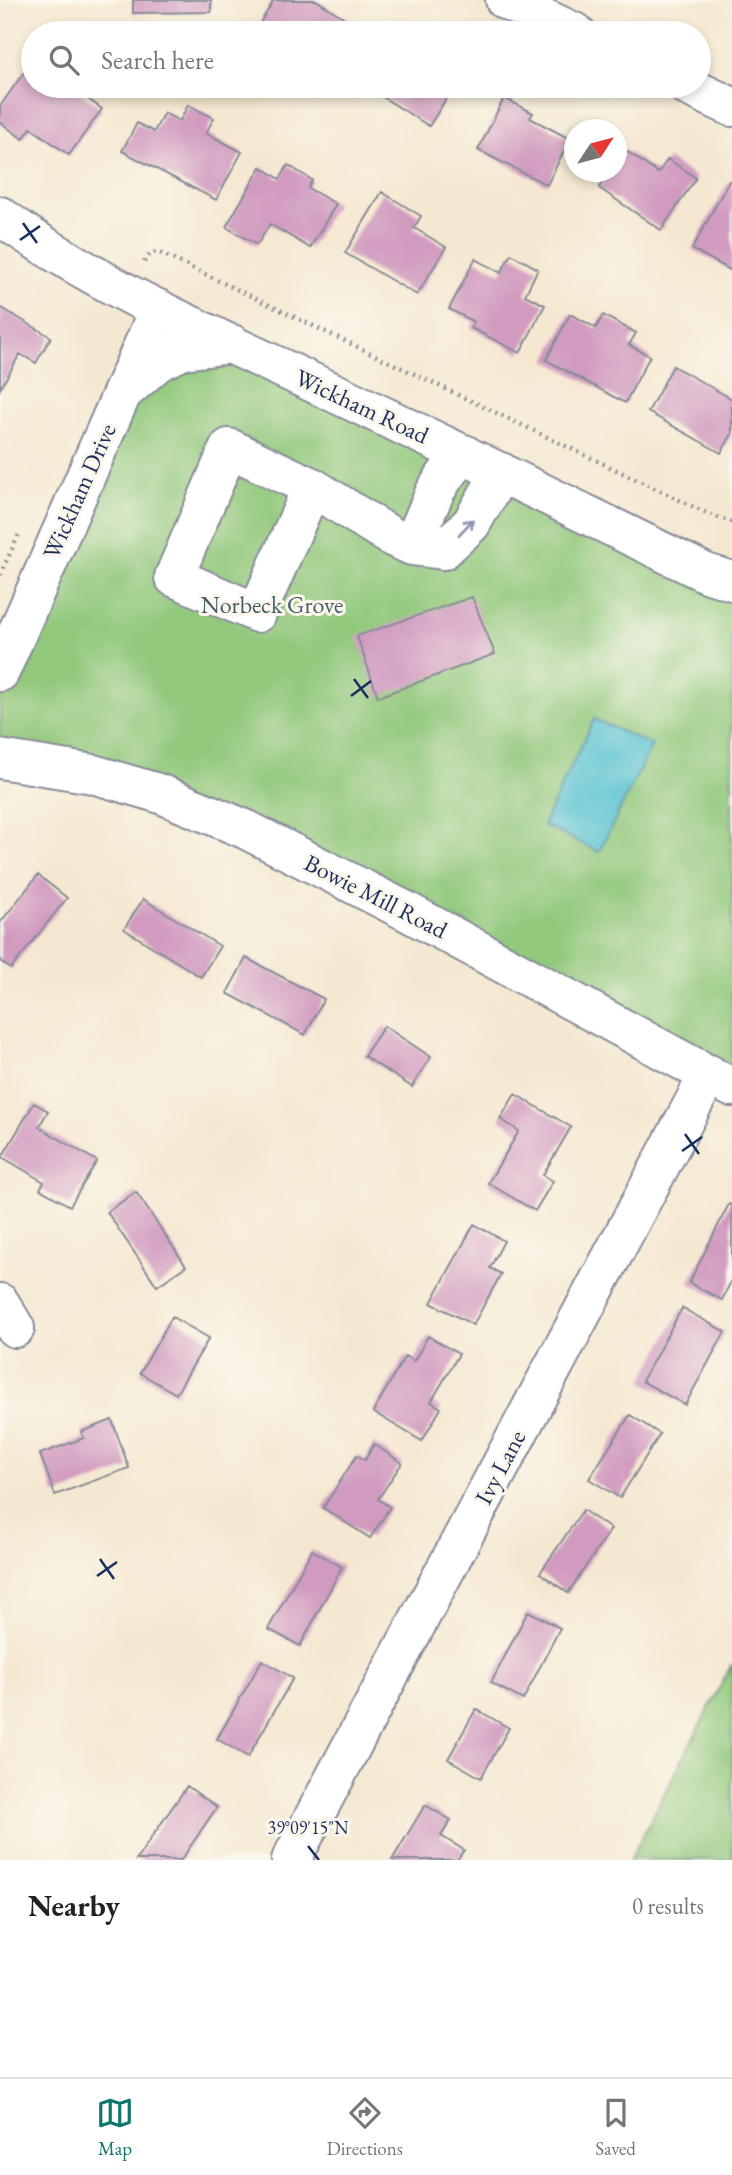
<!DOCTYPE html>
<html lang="en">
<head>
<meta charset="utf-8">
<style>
  :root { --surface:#fff; --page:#f2f2f2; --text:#222; --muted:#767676; --line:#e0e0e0; --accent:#0f766e }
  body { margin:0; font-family:"EB Garamond",serif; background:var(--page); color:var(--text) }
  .compass { position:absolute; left:564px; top:119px; width:63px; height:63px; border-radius:50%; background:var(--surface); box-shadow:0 4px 10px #0003; rotate:54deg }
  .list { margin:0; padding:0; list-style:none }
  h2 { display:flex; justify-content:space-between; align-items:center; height:91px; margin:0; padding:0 28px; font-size:30px }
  h2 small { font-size:23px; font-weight:400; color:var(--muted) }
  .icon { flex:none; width:38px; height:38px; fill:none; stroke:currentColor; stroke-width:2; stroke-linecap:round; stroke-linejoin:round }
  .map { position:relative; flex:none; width:732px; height:1860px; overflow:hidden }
  .search { position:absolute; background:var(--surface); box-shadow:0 4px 10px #0003; left:21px; right:21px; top:21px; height:77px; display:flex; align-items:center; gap:18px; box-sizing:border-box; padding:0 24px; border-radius:38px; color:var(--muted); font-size:26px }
  .sheet { height:217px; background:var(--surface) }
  nav { display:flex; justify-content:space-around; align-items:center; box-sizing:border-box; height:98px; border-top:2px solid var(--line); background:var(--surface); font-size:19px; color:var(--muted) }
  nav a { display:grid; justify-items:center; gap:4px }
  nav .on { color:var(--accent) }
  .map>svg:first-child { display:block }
</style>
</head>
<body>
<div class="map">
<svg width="732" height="1860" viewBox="0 0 732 1860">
  <rect width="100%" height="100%" fill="#fbf7ec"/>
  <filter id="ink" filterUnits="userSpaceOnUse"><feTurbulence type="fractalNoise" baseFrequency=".0143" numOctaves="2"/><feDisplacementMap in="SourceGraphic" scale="14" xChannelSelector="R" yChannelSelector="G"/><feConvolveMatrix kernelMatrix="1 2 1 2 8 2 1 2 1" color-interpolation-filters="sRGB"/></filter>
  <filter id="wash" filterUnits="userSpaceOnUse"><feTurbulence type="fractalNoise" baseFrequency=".00686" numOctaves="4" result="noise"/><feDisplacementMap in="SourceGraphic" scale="28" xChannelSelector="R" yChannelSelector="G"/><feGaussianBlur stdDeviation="1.57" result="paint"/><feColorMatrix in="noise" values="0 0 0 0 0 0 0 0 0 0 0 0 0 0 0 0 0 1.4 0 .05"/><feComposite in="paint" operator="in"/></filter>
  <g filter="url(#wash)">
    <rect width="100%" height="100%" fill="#f5e8d1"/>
    <!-- green -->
    <path fill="#91c87b" stroke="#567c6c" stroke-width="2" d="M159,309L732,581V1087L245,829L0,759V673Z
      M732,1664V1860H630Z"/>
    <!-- water -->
    <path fill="#58c3d2" stroke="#3a7998" stroke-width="2" d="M594,719L652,745L599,852L543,825Z"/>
    <g id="blocks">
      <!-- building -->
      <path fill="#d19bc0" d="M133,0H211V12L133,13Z
        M274,0H316L351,22L344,33H266L257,28Z
        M33,60V86H76L74,89L102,109L69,155L31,128L23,139L0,122V106Z
        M387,86H454L429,126L381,96Z
        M504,98L533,113L530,118L570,139L547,185L478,150Z
        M188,105L214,118L206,133L242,152L216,200L122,151L137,123L154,132L164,113L180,121Z
        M625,150L658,173L668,159L696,178L661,230L599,188L610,172H616V162Z
        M288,165L312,180L308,188L336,204L310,248L270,224L257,245L226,227L261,167L280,179Z
        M729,181L732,183V271L692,249Z
        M382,192L421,216L414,228L446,247L417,295L345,253Z
        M511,254L538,269L525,295L545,305L520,353L471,328L474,322L449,309L475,259L501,273Z
        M0,307L51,337L36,363L20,354L0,389Z
        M570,314L596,328L603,315L636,333L629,345L650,356L625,403L546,360Z
        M673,366L732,399V434L721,453L648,412Z
        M472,597L495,654L378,697L357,636Z
        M38,875L67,898L11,969L0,961V923Z
        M143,899L220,946L201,977L124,929Z
        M246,958L324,999L305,1035L227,993Z
        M384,1026L431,1057L412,1087L364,1056Z
        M515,1094L571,1127L543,1175L553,1181L535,1211L488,1183L519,1131L500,1119Z
        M34,1103L48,1111L39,1127L97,1161L70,1206L40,1189L44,1182L2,1157Z
        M136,1192L186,1266L157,1286L107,1212Z
        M729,1204L732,1205V1279L722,1300L689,1283Z
        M474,1224L504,1241L490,1268L501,1274L473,1325L431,1303Z
        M682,1308L725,1332L685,1405L642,1381Z
        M172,1317L209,1338L176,1394L140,1373Z
        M428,1336L459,1354L431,1402L441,1408L422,1441L373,1412L405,1356L414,1361Z
        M630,1415L660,1434L620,1498L589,1479Z
        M112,1420L129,1468L55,1495L40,1454L84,1438L81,1432Z
        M374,1444L402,1463L378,1499L390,1507L370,1538L323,1508L357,1455L365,1460Z
        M583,1510L611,1529L568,1593L540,1573Z
        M312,1550L342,1567L300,1646L268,1629Z
        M528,1611L560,1628L523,1700L491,1683Z
        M262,1660L293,1678L248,1757L217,1739Z
        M476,1709L509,1728L481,1778L448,1759Z
        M187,1786L217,1807L181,1860H136Z
        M425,1805L451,1820L441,1836L464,1850L457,1860H392Z"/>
    </g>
  </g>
  <g filter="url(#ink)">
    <use href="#blocks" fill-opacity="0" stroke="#888c98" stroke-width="2"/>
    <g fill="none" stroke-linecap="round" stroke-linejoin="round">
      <!-- minor casing -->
      <g stroke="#888c98" stroke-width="42">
        <path id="minor" d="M505,0L576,33
          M687,86L732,107
          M0,216C99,287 214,336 324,388C452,448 579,511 706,573L732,581
          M127,389L158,362L183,350L232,344
          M312,487L257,613L174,577L229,448L312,487L394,538L412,546L443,550L471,524L501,472
          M412,546L435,492L445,476L464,454
          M0,672L159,309
          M0,759L93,774L161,794L245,829L408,912L731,1087
          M0,1303L15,1328
          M291,1860L709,1074"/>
      </g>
      <!-- path -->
      <path stroke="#888c98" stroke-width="4.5" stroke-dasharray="2 5" stroke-linecap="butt" d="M144,262L151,253L158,252L713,516L732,522
        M0,575L19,534"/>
      <!-- minor -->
      <use href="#minor" stroke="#fff" stroke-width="38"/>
    </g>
    <!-- one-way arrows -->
    <defs><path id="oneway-shaft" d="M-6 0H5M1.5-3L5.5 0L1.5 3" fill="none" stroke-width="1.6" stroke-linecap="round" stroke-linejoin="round" transform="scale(1.75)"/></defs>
    <use stroke="#8d97ae" href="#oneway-shaft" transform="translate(466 527) rotate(-47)"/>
  </g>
  <!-- ticks -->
  <path fill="none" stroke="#1b2f5e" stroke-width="2.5" d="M23,223L37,243M20,240L40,226M354,679L368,698M351,696L371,681M685,1134L699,1154M682,1151L702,1137M100,1559L114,1579M97,1576L117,1562M308,1846L319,1860"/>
  <g text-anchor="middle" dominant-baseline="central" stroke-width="6" stroke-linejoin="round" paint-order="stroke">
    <!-- street labels -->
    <g font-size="24" fill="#1b2f5e" stroke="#fbf7ec">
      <text transform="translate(362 406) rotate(25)">Wickham Road</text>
      <text transform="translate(79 491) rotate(-66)">Wickham Drive</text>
      <text transform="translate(376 896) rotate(27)">Bowie Mill Road</text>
      <text transform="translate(500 1467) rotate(-62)">Ivy Lane</text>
    </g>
    <!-- park labels -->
    <g font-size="24" fill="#3e5d67" stroke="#fbf7ec">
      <text x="272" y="604">Norbeck Grove</text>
    </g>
  </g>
  <g font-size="18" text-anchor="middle" fill="#1b2f5e" stroke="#fbf7ec" stroke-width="6" stroke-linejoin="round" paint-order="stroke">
    <text x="308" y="1834">39°09'15"N</text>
  </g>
</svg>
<svg class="compass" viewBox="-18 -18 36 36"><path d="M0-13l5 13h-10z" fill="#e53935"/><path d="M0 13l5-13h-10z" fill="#767676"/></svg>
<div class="search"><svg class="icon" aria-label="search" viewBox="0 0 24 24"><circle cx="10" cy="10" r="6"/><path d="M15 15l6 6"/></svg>Search here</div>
</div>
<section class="sheet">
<h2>Nearby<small>0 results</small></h2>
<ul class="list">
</ul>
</section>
<nav>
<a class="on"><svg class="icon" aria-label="map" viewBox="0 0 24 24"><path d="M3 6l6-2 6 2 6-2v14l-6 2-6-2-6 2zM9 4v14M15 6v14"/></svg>Map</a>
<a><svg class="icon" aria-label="directions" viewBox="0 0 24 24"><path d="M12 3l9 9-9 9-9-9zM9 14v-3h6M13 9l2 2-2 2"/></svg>Directions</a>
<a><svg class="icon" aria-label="saved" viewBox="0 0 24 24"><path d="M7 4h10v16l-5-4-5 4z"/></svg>Saved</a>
</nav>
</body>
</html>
